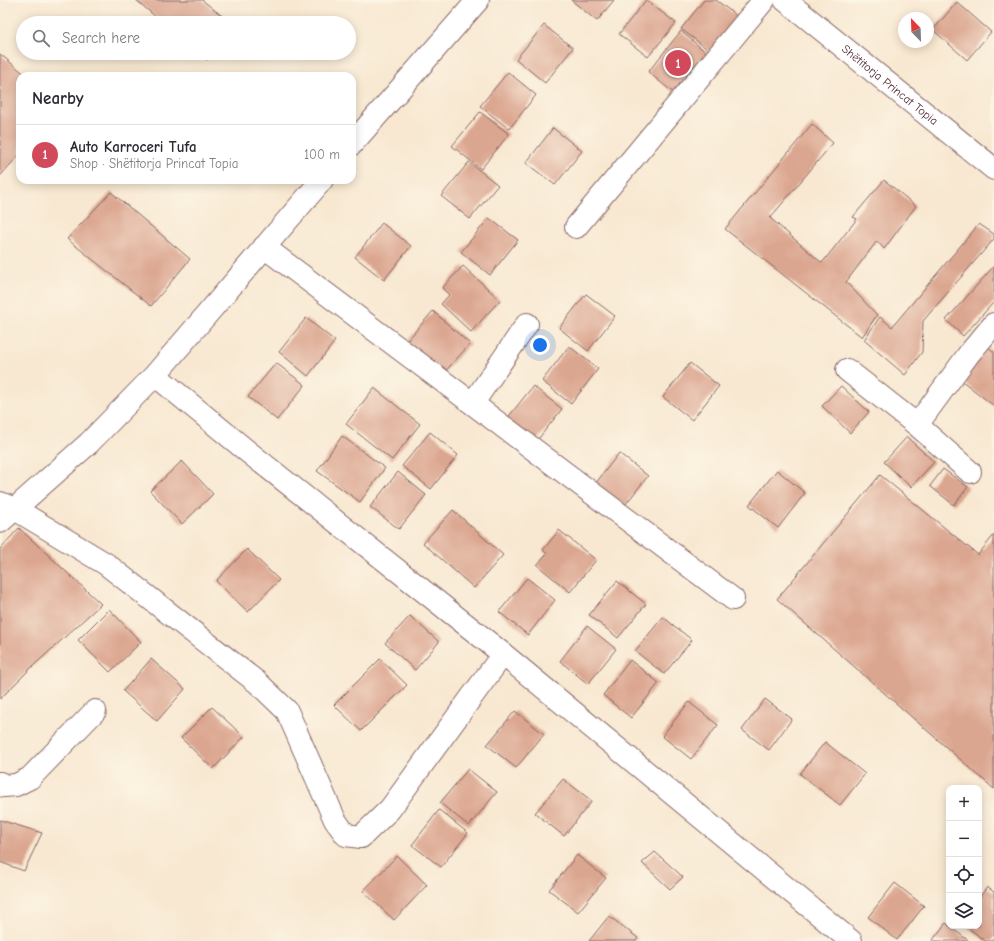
<!DOCTYPE html>
<html lang="en">
<head>
<meta charset="utf-8">
<style>
  :root { --surface:#fff; --page:#f2f2f3; --text:#2b2b33; --muted:#7c7c81; --line:#e1e1e2; --accent:#d1495b }
  body { margin:0; font-family:"Comic Neue",sans-serif; background:var(--page); color:var(--text) }
  .controls { position:absolute; right:12px; bottom:12px; display:grid; overflow:hidden; border-radius:8px; box-shadow:0 2px 10px #0003 }
  .controls button { width:36px; height:36px; display:grid; place-items:center; padding:0; border:0; border-bottom:1px solid var(--line); background:var(--surface); color:var(--text); font:20px sans-serif }
  .compass { position:absolute; left:898px; top:12px; width:36px; height:36px; border-radius:50%; background:var(--surface); box-shadow:0 2px 10px #0003; rotate:337deg }
  .you { position:absolute; left:540px; top:345px; width:14px; height:14px; margin:-10px; border:3px solid #fff; border-radius:50%; background:#1a73e8; box-shadow:0 0 0 6px #1a73e833 }
  .badge { display:grid; place-items:center; width:26px; height:26px; border-radius:50%; background:var(--accent); color:#fff; font-size:13px; font-weight:700 }
  .pin { position:absolute; translate:-50% -50%; border:2px solid #fff; box-shadow:0 1px 4px #0006 }
  .list { margin:0; padding:0; list-style:none }
  h2 { display:flex; justify-content:space-between; align-items:center; height:52px; margin:0; padding:0 16px; font-size:17px }
  h2 small { font-size:13px; font-weight:400; color:var(--muted) }
  .list li { display:grid; grid-template-columns:26px 1fr auto; gap:12px; align-items:center; box-sizing:border-box; height:60px; padding:0 16px; border-top:1px solid var(--line) }
  .list b { display:block; font-size:15px; white-space:nowrap }
  .list p { margin:0; font-size:13px; white-space:nowrap; color:var(--muted) }
  .list em { font-size:13px; font-style:normal; color:var(--muted) }
  .icon { flex:none; width:22px; height:22px; fill:none; stroke:currentColor; stroke-width:2; stroke-linecap:round; stroke-linejoin:round }
  .map { position:relative; flex:none; width:994px; height:941px; overflow:hidden }
  .search { position:absolute; background:var(--surface); box-shadow:0 2px 10px #0003; left:16px; top:16px; width:340px; height:44px; display:flex; align-items:center; gap:10px; box-sizing:border-box; padding:0 14px; border-radius:22px; color:var(--muted); font-size:15px }
  .panel { position:absolute; background:var(--surface); box-shadow:0 2px 10px #0003; left:16px; top:72px; width:340px; height:112px; border-radius:12px }
  .map>svg:first-child { display:block }
</style>
</head>
<body>
<div class="map">
<svg width="994" height="941" viewBox="0 0 994 941">
  <rect width="100%" height="100%" fill="#fcf5e5"/>
  <filter id="ink" filterUnits="userSpaceOnUse"><feTurbulence type="fractalNoise" baseFrequency=".025" numOctaves="2"/><feDisplacementMap in="SourceGraphic" scale="8" xChannelSelector="R" yChannelSelector="G"/><feConvolveMatrix kernelMatrix="1 2 1 2 8 2 1 2 1" color-interpolation-filters="sRGB"/></filter>
  <filter id="wash" filterUnits="userSpaceOnUse"><feTurbulence type="fractalNoise" baseFrequency=".012" numOctaves="4" result="noise"/><feDisplacementMap in="SourceGraphic" scale="16" xChannelSelector="R" yChannelSelector="G"/><feGaussianBlur stdDeviation="0.9" result="paint"/><feColorMatrix in="noise" values="0 0 0 0 0 0 0 0 0 0 0 0 0 0 0 0 0 1.4 0 .05"/><feComposite in="paint" operator="in"/></filter>
  <g filter="url(#wash)">
    <rect width="100%" height="100%" fill="#f8e8d1"/>
    <g id="blocks">
      <!-- building -->
      <path fill="#dba690" d="M136,0H202L231,23H163Z
        M571,0H614L597,21Z
        M646,0L676,23L648,57L619,34Z
        M704,0H716L738,17L710,51L681,29Z
        M957,2L991,32L967,60L933,30Z
        M544,25L573,48L545,83L516,59Z
        M681,31L708,54L675,94L648,72Z
        M199,53H213L207,60Z
        M0,54L27,76H20V154L0,176Z
        M508,72L536,95L509,129L480,106Z
        M480,112L509,134L481,169L452,146Z
        M812,124L833,143L770,218L822,263L857,219L853,217L884,180L916,206L884,249L877,241L846,282L877,315L862,337L725,229Z
        M553,128L582,151L555,185L526,163Z
        M469,162L498,185L470,219L441,196Z
        M111,192L190,259L151,306L67,239Z
        M489,218L518,240L490,275L461,252Z
        M382,223L411,246L384,280L355,257Z
        M979,224L994,234V239L923,321L922,352L905,375L864,340L880,317L892,327Z
        M463,266L500,300L471,332L441,304L449,295L442,288Z
        M994,266V302L963,336L946,320Z
        M586,294L615,316L588,351L559,328Z
        M433,311L470,344L442,375L406,342Z
        M306,318L335,341L308,376L279,352Z
        M569,346L598,369L571,404L542,381Z
        M988,347L994,352V406L961,380Z
        M276,363L305,385L277,420L248,397Z
        M690,363L719,386L692,420L663,397Z
        M533,386L562,409L535,443L506,420Z
        M841,386L869,412L850,433L822,406Z
        M374,388L420,424L392,460L346,424Z
        M430,432L458,455L431,489L402,466Z
        M342,436L385,468L360,502L317,471Z
        M907,437L934,462L911,487L884,462Z
        M619,453L648,476L621,510L592,488Z
        M182,461L213,494L182,524L150,491Z
        M943,469L968,487L954,505L930,486Z
        M777,470L805,493L778,528L749,505Z
        M398,472L426,495L399,529L370,507Z
        M880,475L978,555L994,535V789L777,599Z
        M453,510L503,555L474,588L423,543Z
        M19,528L101,604L31,668L0,699V549Z
        M559,530L596,560L570,592L537,565L547,554L543,550Z
        M247,549L279,580L248,612L216,581Z
        M527,578L555,600L528,635L499,612Z
        M617,581L646,604L618,638L589,615Z
        M109,609L141,642L110,672L78,640Z
        M410,616L439,642L415,670L385,643Z
        M663,617L692,640L664,674L635,651Z
        M587,626L616,649L588,684L560,661Z
        M151,659L185,689L157,721L123,691Z
        M380,659L407,685L361,731L334,705Z
        M630,660L659,683L631,718L603,695Z
        M765,699L792,719L769,750L742,730Z
        M689,702L718,725L691,759L662,736Z
        M212,707L244,737L213,769L181,738Z
        M515,711L544,734L516,768L487,745Z
        M825,742L865,774L840,805L800,774Z
        M468,769L497,792L469,826L440,803Z
        M563,779L592,801L564,836L535,813Z
        M439,810L468,833L441,867L412,845Z
        M0,820L42,833L24,871L0,862Z
        M655,852L683,877L670,889L642,863Z
        M577,855L606,878L578,912L549,890Z
        M397,856L427,885L394,920L363,891Z
        M895,883L924,906L897,940L868,917Z
        M987,887L994,892V938L992,941H985L966,926H979V898Z
        M609,916L638,938L636,941H589Z
        M946,923L949,926L969,941H932Z"/>
    </g>
  </g>
  <g filter="url(#ink)">
    <use href="#blocks" fill-opacity="0" stroke="#876565" stroke-width="1"/>
    <g fill="none" stroke-linecap="round" stroke-linejoin="round">
      <!-- minor casing -->
      <g stroke="#876565" stroke-width="24">
        <path id="minor" d="M352,144L478,0
          M576,227L764,0
          M264,247L733,599
          M847,370L917,425L970,472
          M155,375L247,451L503,654L851,941
          M473,403L527,324
          M917,425L968,355L994,324
          M0,503L15,509L106,564L258,683L287,711L335,820L346,835L361,837L390,809L503,654
          M0,522L89,443L155,375L322,180
          M0,783L4,786L16,785L30,778L95,711"/>
      </g>
      <!-- major casing -->
      <g stroke="#876565" stroke-width="24">
        <g id="major">
          <path id="s1" d="M785,0L994,169"/>
        </g>
      </g>
      <!-- minor -->
      <use href="#minor" stroke="#fff" stroke-width="22"/>
      <!-- major -->
      <use href="#major" stroke="#fff" stroke-width="22"/>
    </g>
  </g>
  <g text-anchor="middle" dominant-baseline="central" stroke-width="3" stroke-linejoin="round" paint-order="stroke">
    <!-- street labels -->
    <g font-size="12" fill="#4a1f2b" stroke="#fcf5e5">
      <text stroke="none"><textPath href="#s1" startOffset="135">Shëtitorja Princat Topia</textPath></text>
    </g>
  </g>
</svg>
<div class="controls">
<button>+</button>
<button>−</button>
<button><svg class="icon" aria-label="locate" viewBox="0 0 24 24"><circle cx="12" cy="12" r="6"/><path d="M12 2v4M12 18v4M2 12h4M18 12h4"/></svg></button>
<button><svg class="icon" aria-label="layers" viewBox="0 0 24 24"><path d="M12 4l9 5-9 5-9-5zM3 14l9 5 9-5"/></svg></button>
</div>
<svg class="compass" viewBox="-18 -18 36 36"><path d="M0-13l5 13h-10z" fill="#e53935"/><path d="M0 13l5-13h-10z" fill="#7c7c81"/></svg>
<div class="you"></div>
<div class="pin badge" style="left:678px;top:63px">1</div>
<div class="search"><svg class="icon" aria-label="search" viewBox="0 0 24 24"><circle cx="10" cy="10" r="6"/><path d="M15 15l6 6"/></svg>Search here</div>
<section class="panel">
<h2>Nearby<small></small></h2>
<ul class="list">
<li><span class="badge">1</span><div><b>Auto Karroceri Tufa</b><p>Shop · Shëtitorja Princat Topia</p></div><em>100 m</em></li>
</ul>
</section>
</div>
</body>
</html>
